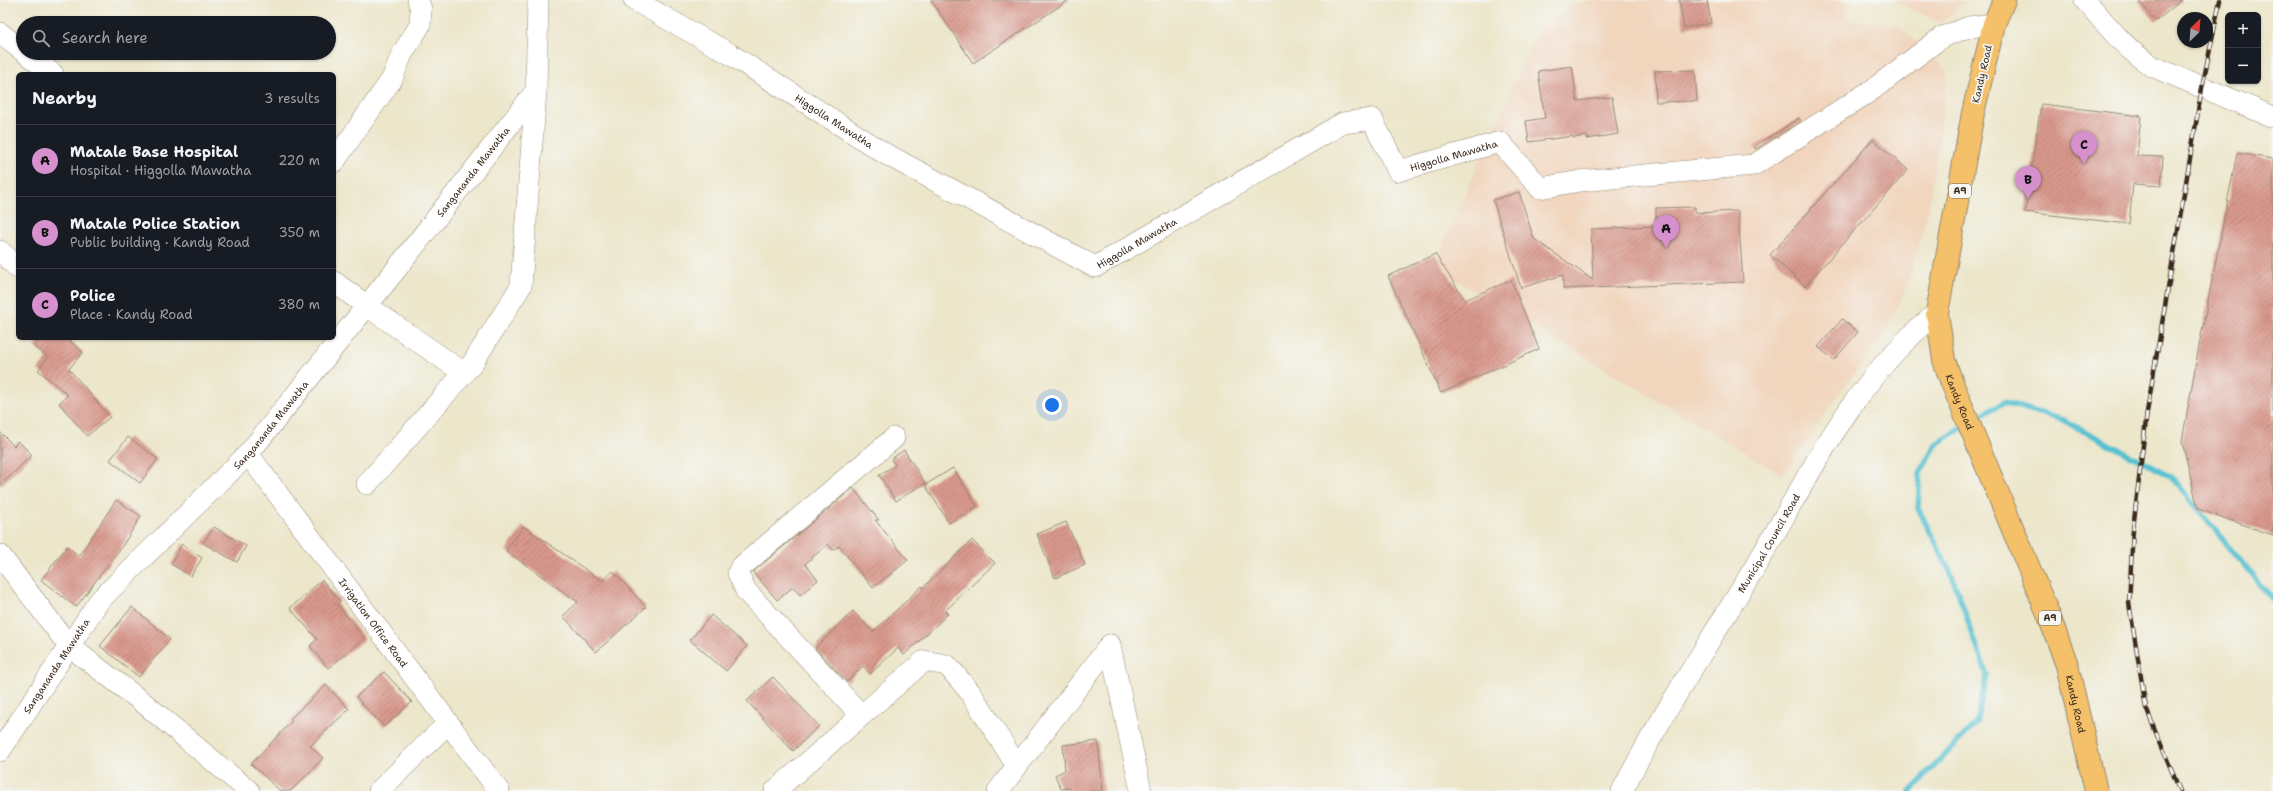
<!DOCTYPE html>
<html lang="en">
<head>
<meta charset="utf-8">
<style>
  :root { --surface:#171b24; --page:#20242c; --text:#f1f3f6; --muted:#9ea1a6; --line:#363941; --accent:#d690ce }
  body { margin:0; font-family:"Shantell Sans",sans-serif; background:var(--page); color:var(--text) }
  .controls { position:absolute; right:12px; top:12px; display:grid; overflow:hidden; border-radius:6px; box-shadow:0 1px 3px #0004 }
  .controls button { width:36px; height:36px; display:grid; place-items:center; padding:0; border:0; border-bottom:1px solid var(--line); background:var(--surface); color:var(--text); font:20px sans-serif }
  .compass { position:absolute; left:2177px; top:12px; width:36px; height:36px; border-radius:50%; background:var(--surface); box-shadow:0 1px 3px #0004; rotate:25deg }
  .you { position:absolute; left:1052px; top:405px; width:14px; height:14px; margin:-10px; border:3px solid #fff; border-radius:50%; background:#1a73e8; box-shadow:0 0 0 6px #1a73e833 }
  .badge { display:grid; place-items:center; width:26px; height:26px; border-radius:50%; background:var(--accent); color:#111; font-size:13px; font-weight:700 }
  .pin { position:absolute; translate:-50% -33px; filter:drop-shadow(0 1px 2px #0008) }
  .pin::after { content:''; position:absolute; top:21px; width:14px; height:12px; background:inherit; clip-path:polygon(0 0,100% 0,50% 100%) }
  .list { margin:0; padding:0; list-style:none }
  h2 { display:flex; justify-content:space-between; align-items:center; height:52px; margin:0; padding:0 16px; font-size:17px }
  h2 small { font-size:13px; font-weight:400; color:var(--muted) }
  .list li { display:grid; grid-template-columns:26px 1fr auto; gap:12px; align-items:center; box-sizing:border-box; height:72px; padding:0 16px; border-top:1px solid var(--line) }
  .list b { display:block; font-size:15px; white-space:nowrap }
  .list p { margin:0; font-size:13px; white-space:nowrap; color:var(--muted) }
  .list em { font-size:13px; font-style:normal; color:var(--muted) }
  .icon { flex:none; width:22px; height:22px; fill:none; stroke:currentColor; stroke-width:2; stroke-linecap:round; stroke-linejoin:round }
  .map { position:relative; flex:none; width:2273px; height:791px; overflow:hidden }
  .search { position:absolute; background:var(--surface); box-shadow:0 1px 3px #0004; left:16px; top:16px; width:320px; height:44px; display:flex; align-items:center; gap:10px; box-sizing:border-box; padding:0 14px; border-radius:22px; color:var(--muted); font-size:15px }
  .panel { position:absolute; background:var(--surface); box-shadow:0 1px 3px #0004; left:16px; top:72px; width:320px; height:268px; border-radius:6px }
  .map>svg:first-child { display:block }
</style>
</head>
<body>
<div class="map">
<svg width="2273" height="791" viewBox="0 0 2273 791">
  <defs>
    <pattern id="building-hatch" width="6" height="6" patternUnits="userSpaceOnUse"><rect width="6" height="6" fill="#d9988c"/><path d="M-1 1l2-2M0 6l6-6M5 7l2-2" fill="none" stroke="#b17c72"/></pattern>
  </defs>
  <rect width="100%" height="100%" fill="#f6f6f2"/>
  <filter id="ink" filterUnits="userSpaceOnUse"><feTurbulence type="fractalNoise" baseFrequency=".025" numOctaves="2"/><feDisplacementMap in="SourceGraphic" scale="8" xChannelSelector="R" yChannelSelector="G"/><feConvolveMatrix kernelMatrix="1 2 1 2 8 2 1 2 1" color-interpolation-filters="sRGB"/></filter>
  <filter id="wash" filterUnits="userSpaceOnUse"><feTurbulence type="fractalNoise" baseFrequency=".012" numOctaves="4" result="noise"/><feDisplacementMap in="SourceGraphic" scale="16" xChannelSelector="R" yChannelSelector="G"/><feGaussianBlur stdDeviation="0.9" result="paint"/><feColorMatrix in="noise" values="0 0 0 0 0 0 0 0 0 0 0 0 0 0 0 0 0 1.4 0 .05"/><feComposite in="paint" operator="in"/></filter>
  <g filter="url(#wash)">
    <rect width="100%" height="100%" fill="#ece6ca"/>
    <!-- built -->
    <path fill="#f1d5bd" d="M1586,0H1847V19L1899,26L1948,71L1929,208L1909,280L1887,330L1829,408L1783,475L1433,266L1541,23Z
      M1892,0H1965L1941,23Z"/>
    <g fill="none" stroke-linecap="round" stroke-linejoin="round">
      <!-- stream -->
      <path stroke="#56c1d1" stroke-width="5.5" d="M1973,421L2004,402L2063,420L2170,476L2273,600
        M1910,791L1976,723L1987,675L1952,576L1918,508L1920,473L1936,444L1966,426"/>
    </g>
    <g id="blocks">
      <!-- building -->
      <path fill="url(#building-hatch)" d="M931,0H1069L973,63Z
        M1679,0H1707L1711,23L1684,28Z
        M2138,0H2182L2156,21Z
        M1572,66L1577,101L1612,97L1618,134L1587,139V136L1573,138V136L1529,142L1526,121L1545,118L1538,71Z
        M1695,70L1697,101L1656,102L1655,71Z
        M2041,104L2141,116L2137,156L2163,157L2161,186L2133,184L2129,224L2025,212Z
        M1799,118L1801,121L1756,149L1754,147Z
        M1873,139L1908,170L1805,286L1770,255Z
        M2237,153L2273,159V535L2198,509L2182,441L2200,341Z
        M1519,192L1534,239L1593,280L1591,229L1656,226V208L1695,207V213L1738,211L1743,282L1563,289V275L1521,288L1493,200Z
        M1435,254L1465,300L1511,280L1539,349L1441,393L1388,276Z
        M1842,319L1858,332L1834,360L1818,347Z
        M41,338H66L83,352L69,369L110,417L87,436L59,403L68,395L38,370L48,358L34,346Z
        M0,432L14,446L18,441L32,455L0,486Z
        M128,437L158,459L140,483L110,460Z
        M904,450L925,483L896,501L879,475L895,465L891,459Z
        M953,468L977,506L949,523L925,485Z
        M853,488L879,520H875L908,560L873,588L839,546L833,550L828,544L805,564L818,580L800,595L793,587L777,600L753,572Z
        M116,500L141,516L123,545L76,607L41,580L67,546L79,556Z
        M1066,522L1085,565L1055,578L1037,534Z
        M523,526L602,581L613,571L646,607L596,652L563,616L578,602L506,551Z
        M214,527L246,546L237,562L203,543Z
        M972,540L995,563L945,611L948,614L904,655L898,648L870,674L863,666L847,682L815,648L853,611L873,632L922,586L923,588Z
        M182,544L202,558L191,576L171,564Z
        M322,580L340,601L337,604L365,639L328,668L310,646L317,639L290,608Z
        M132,607L170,639L139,677L100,646Z
        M711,615L747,646L726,671L690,640Z
        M384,672L412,702L384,727L356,697Z
        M773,677L819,726L793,751L747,701Z
        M326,685L349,709L310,746L323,758L291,791H280L251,764L292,721L290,719Z
        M1098,741L1103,791H1070V788L1061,789L1055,775L1065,770L1063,745Z"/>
    </g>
  </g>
  <g filter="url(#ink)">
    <use href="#blocks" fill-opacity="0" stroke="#948874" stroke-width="1"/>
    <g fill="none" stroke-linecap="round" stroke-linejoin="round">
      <!-- minor casing -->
      <g stroke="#948874" stroke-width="22">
        <g id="minor">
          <path id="s1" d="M634,0L730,54L884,153L1095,267L1343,123L1372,119L1398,171L1500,142L1540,188L1580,181L1754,165L1872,90L1942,37L1969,27L1994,24"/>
          <path d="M2085,0C2106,24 2125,49 2152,66L2273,117"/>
          <path d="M0,33L23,51"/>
          <path d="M26,53L53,74"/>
          <path d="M334,162L392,79L402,54L420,25L421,9L418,0"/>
          <path d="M0,251L18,268"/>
          <path d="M334,282L367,306L464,373"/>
          <path id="s2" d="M248,454L499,791"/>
          <path d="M367,484L472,364L521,286L536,91L538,0"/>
          <path d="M0,555L69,646L145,704L249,791"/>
          <path d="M1110,645L1141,791"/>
          <path d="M861,715L746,591L738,573L741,567L894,438"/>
          <path id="s3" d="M0,751L99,601L248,454L398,267L536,91"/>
          <path d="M379,791L448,723"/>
          <path d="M775,791L924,661L947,665L970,692L1017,766"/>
          <path d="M998,791L1110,645"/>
          <path id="s4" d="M1622,791C1664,710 1714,635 1761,557C1813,469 1855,378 1937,313"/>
        </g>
      </g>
      <!-- highway casing -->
      <g stroke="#948874" stroke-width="24">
        <g id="highway">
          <path id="s5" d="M2004,0L1994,24L1973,113L1937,313L1944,360L1952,383L2049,616L2067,665L2096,791"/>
        </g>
      </g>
      <!-- minor -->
      <use href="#minor" stroke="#fff" stroke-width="21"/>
      <!-- highway -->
      <use href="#highway" stroke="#f4c16a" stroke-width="22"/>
      <!-- rail casing -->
      <g stroke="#3b2a1e" stroke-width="4.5">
        <path id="rail" d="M2180,791L2146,708L2129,603L2133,529L2147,412L2202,88L2220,0"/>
      </g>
      <!-- rail -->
      <use href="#rail" stroke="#f6f6f2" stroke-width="3" stroke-dasharray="9" stroke-linecap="butt"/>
    </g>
  </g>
  <g text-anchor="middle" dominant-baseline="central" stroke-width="3.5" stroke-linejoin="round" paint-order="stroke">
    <!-- shield labels -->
    <g fill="#f6f6f2" stroke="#73675e" stroke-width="1">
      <rect x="1949" y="184" width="22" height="14" rx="3"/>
      <rect x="2039" y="611" width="22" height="14" rx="3"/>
    </g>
    <g font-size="9" font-weight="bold" fill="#3b2a1e">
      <text x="1960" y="191">A9</text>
      <text x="2050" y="618">A9</text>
    </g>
    <!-- street labels -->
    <g font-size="10" fill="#3b2a1e" stroke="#f6f6f2">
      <text transform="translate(1982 74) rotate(-77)">Kandy Road</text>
      <text stroke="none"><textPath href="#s1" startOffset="234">Higgolla Mawatha</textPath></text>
      <text stroke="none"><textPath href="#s1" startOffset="965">Higgolla Mawatha</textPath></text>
      <text stroke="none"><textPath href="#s3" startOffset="750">Sangananda Mawatha</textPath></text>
      <text stroke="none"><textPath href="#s1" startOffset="581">Higgolla Mawatha</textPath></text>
      <text stroke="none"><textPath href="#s5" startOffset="413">Kandy Road</textPath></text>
      <text stroke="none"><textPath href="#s3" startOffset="426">Sangananda Mawatha</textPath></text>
      <text stroke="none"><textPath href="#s4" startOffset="288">Municipal Council Road</textPath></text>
      <text stroke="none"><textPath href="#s2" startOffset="210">Irrigation Office Road</textPath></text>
      <text stroke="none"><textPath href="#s3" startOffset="102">Sangananda Mawatha</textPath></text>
      <text stroke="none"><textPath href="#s5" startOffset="737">Kandy Road</textPath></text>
    </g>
  </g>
</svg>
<div class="controls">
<button>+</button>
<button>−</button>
</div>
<svg class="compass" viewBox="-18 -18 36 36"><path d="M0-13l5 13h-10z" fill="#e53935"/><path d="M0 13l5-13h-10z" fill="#9ea1a6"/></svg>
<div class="you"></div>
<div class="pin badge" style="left:1666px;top:248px">A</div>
<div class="pin badge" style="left:2028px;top:199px">B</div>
<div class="pin badge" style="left:2084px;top:164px">C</div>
<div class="search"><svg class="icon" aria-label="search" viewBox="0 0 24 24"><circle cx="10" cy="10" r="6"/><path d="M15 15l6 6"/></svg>Search here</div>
<section class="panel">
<h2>Nearby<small>3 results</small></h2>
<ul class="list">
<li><span class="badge">A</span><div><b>Matale Base Hospital</b><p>Hospital · Higgolla Mawatha</p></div><em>220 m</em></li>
<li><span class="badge">B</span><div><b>Matale Police Station</b><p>Public building · Kandy Road</p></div><em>350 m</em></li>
<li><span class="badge">C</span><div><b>Police</b><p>Place · Kandy Road</p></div><em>380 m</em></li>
</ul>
</section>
</div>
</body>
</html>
